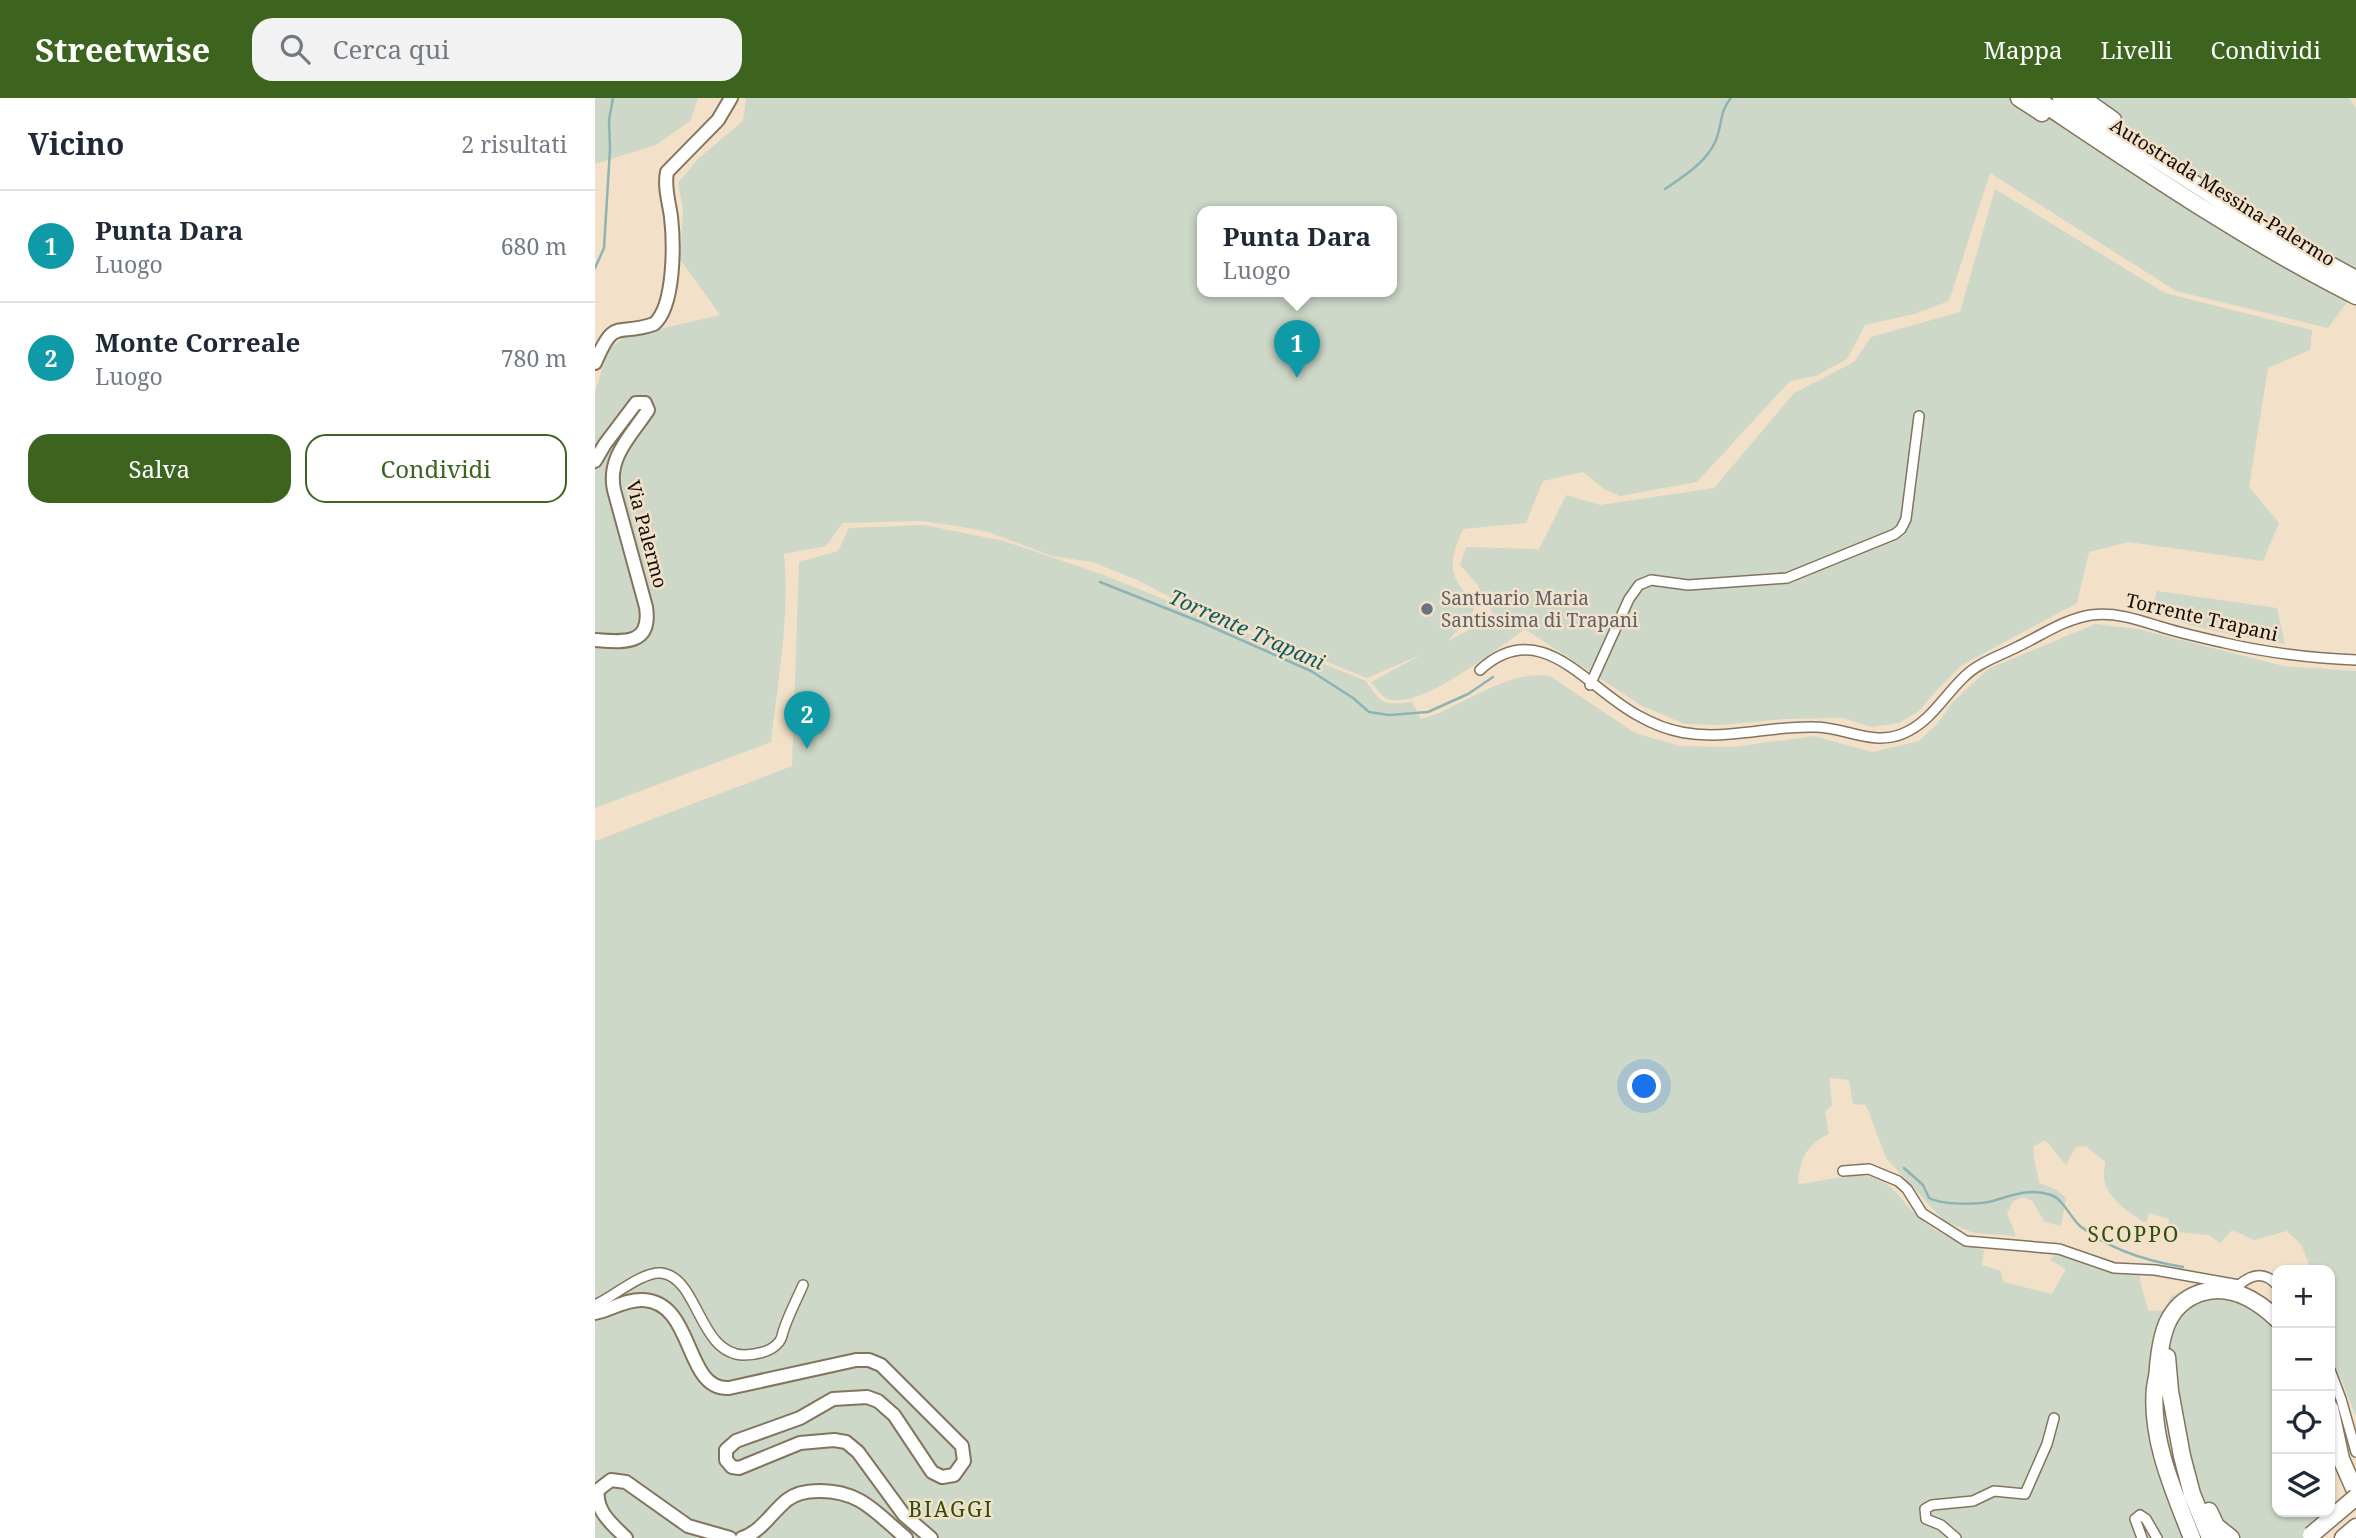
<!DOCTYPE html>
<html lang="it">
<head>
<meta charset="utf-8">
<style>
  :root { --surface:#fff; --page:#f2f2f3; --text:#1f2937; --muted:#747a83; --line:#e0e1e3; --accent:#3d641e }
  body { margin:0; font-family:"Noto Serif",serif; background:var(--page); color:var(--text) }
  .controls { position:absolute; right:21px; bottom:21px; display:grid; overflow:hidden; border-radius:14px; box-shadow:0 2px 5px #0004 }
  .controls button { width:63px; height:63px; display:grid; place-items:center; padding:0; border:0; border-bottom:2px solid var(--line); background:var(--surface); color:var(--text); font:35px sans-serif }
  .you { position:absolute; left:1050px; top:989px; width:24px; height:24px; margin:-18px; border:5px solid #fff; border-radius:50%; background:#1a73e8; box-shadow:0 0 0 10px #1a73e833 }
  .badge { display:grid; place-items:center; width:46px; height:46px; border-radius:50%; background:var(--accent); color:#fff; font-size:23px; font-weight:700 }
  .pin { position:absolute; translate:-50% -58px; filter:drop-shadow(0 2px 4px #0008) }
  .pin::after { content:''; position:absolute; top:37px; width:24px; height:21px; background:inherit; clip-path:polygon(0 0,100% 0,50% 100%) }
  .popup { position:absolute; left:602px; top:108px; width:200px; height:91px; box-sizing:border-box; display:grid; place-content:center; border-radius:14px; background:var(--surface); filter:drop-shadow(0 2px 5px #0005); font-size:23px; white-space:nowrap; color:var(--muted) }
  .popup b { font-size:26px; color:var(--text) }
  .popup::after { content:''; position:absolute; left:50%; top:100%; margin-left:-14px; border:14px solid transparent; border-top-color:var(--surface) }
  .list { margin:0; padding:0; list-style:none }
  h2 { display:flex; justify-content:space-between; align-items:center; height:91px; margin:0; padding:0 28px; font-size:30px }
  h2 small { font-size:23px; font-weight:400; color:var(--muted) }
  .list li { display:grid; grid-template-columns:46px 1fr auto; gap:21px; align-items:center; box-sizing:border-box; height:112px; padding:0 28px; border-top:2px solid var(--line) }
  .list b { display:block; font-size:26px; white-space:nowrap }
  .list p { margin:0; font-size:23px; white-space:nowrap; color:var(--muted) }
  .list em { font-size:23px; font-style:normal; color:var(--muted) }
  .actions { display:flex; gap:14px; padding:21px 28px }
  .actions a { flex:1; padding:16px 0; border:2px solid var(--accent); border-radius:21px; text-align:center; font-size:24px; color:var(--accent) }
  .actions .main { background:var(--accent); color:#fff }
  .icon { flex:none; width:38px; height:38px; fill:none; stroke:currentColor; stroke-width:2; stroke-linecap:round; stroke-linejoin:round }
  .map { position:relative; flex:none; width:1761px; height:1440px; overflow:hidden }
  header { display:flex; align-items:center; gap:42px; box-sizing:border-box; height:98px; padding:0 35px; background:var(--accent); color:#fff }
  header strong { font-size:33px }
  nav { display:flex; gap:38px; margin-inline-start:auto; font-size:24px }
  .search { width:490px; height:63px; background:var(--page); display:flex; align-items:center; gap:18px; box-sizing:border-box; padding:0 24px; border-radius:21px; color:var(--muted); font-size:26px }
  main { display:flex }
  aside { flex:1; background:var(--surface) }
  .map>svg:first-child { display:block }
</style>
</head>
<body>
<header>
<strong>Streetwise</strong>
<div class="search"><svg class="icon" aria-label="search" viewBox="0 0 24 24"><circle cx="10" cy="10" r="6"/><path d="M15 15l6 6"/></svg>Cerca qui</div>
<nav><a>Mappa</a><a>Livelli</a><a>Condividi</a></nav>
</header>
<main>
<aside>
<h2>Vicino<small>2 risultati</small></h2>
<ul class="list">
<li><span class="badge" style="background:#0f9aa8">1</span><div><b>Punta Dara</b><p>Luogo</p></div><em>680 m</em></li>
<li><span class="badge" style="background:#0f9aa8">2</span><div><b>Monte Correale</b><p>Luogo</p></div><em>780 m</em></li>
</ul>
<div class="actions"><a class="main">Salva</a><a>Condividi</a></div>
</aside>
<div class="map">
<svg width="1761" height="1440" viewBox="0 0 1761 1440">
  <rect width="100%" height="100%" fill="#f2e1c8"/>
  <!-- green -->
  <path fill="#cdd8c8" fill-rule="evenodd" d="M0,0H103L95,23L61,47L0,66Z
    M151,0H1754L1761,10V192L1733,230L1581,193L1395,75L1354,203L1319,216L1270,227L1252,261L1221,278L1195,283L1102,384L1025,398L1009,391L988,374L948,383L931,425L868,431C861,448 852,467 863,485C871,499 876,493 879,513L853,543L899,518L882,486L865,467L871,449L944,451L971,397L1005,407L1119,390L1199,295L1259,264L1276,239L1365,214L1400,91L1570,195L1717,232L1715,252L1673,270L1654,389L1684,425L1668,463L1533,444L1494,454L1482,505L1367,567L1340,594L1324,613L1304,625L1277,629L1248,620L1190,621L1126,627L1090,626L1047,608L930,531C902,551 830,608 796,602C787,600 781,590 776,584L828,556L772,580L583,503L540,481L497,464L457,458L393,434L362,428L326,423L248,425L231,448L189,456C195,519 183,582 176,644L0,710V293L14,251L30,239L125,217L85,161L88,111L83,85L104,60L148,23ZM608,114H796V194H608Z
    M329,427L409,443L509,477L771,583C787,607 789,607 817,604L826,621C869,609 908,572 955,578L1040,635L1085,648L1138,649L1219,638L1277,654L1324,643L1342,626L1358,604L1393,571L1500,526L1542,531L1689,568L1761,573V1318L1735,1255V1172H1716L1707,1148L1692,1133L1659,1142L1637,1132L1625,1145L1614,1137L1581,1134L1573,1131L1574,1121L1554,1115L1551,1125C1535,1116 1513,1101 1509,1081C1508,1076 1510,1070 1510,1064L1491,1048L1481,1049L1471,1067L1450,1042L1439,1048C1437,1062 1443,1071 1444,1085L1462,1092L1471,1100L1466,1128L1450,1124L1437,1103L1429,1099L1418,1103L1412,1115L1421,1138L1379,1135L1349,1123L1291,1060L1271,1007L1258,1006L1254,982L1234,980L1237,1007L1230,1013L1234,1036C1211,1047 1205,1061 1203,1086C1224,1085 1250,1075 1272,1078C1296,1082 1307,1103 1322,1118C1341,1135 1365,1146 1389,1152L1387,1167L1406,1173L1408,1184L1457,1196L1471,1171L1455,1162L1462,1154L1508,1172L1545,1177C1545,1191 1551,1199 1553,1213L1572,1212L1575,1199L1606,1186L1656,1192L1670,1199L1682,1226V1414H1730L1716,1440H0V743L197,668L204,464L243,453L254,430Z
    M1562,493L1682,510L1690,546C1644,538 1599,530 1555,515Z"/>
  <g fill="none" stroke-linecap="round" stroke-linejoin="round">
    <!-- stream -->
    <path stroke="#8eb3b5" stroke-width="2.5" d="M1070,91C1089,78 1112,64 1121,42C1127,27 1125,12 1136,0
      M0,170L9,150L15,51L14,22L18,0
      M505,484L608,525L716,573L758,600L774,614L794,617L833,614L873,596L898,579
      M1309,1070L1328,1087L1334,1100C1347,1107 1383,1107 1398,1103C1417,1097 1435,1090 1456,1097C1468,1101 1475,1119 1485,1128C1515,1152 1551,1163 1588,1169"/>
    <!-- street casing -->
    <g stroke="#83745e" stroke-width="12">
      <path id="street" d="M885,572C946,516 992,591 1044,618C1074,635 1101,639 1135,636C1163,634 1191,628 1219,629C1250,629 1277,648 1307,636C1335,625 1348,599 1369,579C1384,564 1405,558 1424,548C1447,537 1470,521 1496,517C1520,514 1541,521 1563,528C1585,535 1608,540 1630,545C1673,555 1717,560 1761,562
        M995,587L1034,501L1044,487L1056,482L1093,487L1192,480L1300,436L1306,431L1311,421L1324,318
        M1248,1073L1274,1071L1303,1083L1312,1091L1327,1115L1371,1143L1464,1151L1519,1170L1560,1172L1644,1187C1657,1176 1669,1173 1682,1187
        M0,1207C18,1199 48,1173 66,1175C104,1179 103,1256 149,1257C159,1257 176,1254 183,1245C187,1242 187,1236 189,1231C194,1216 202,1201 208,1187
        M1735,1272L1746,1301L1761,1354
        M1361,1440L1346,1427L1331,1421L1330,1411L1337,1407L1378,1403L1399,1393L1430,1396L1452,1346L1459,1320
        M1547,1440L1540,1421L1545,1417L1551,1421L1562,1440"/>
    </g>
    <!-- secondary casing -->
    <g stroke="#83745e" stroke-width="16">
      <path id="secondary" d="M0,265C20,218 21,239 59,226C80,208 79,145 76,119C74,104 69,89 72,74L123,22L136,0
        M0,363L10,346L41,305H50L53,312C36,338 12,359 19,392L51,509C57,548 28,544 0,542
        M0,1215C16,1212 31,1201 48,1202C100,1204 89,1293 134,1290L261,1262H274L286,1267L367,1348L369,1363L359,1377L347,1379L337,1374L299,1317L283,1303L272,1299L238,1301L205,1320L141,1343L131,1352V1362L137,1369L144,1370L205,1345L239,1342L251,1344L263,1354L309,1417L336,1440
        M31,1440C17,1426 0,1413 3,1392L16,1382L31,1384L93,1428L135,1440
        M147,1440C166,1434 177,1414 192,1402C201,1395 211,1393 223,1393C265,1392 281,1415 311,1440"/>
    </g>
    <!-- highway casing -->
    <g stroke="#83745e" stroke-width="19">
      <path id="highway" d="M1424,0L1447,15
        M1440,0C1545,70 1648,141 1761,198
        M1466,0L1673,133L1761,181
        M1487,0L1518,22
        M1572,1259L1575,1293L1587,1358L1597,1396L1615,1440
        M1735,1310L1746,1361L1761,1395
        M1614,1413L1621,1428L1636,1440
        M1597,1440C1579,1394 1555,1341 1560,1290C1561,1283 1563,1276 1563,1269C1566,1238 1571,1207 1605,1195C1634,1185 1662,1202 1682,1221
        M1748,1440L1761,1429"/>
    </g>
    <!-- street -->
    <use href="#street" stroke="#fff" stroke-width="9"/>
    <!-- secondary -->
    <use href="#secondary" stroke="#fff" stroke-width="12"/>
    <!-- highway -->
    <use href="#highway" stroke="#fff" stroke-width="16"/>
    <!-- highway-bridge casing -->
    <g stroke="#83745e" stroke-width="19" stroke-linecap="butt">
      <path id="highway-bridge" d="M1716,1437L1761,1399"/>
    </g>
    <!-- highway-bridge -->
    <use href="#highway-bridge" stroke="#fff" stroke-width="16"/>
  </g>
  <!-- markers -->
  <circle fill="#6b7280" stroke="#f2e1c8" stroke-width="2.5" cx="832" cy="511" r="7"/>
  <g text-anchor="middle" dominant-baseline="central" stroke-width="5" stroke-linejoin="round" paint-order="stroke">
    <!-- street labels -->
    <g font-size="19" fill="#120c05" stroke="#f2e1c8">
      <text transform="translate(1628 94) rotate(32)">Autostrada Messina-Palermo</text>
      <text transform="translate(52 436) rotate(75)">Via Palermo</text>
      <text transform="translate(1607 519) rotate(13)">Torrente Trapani</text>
    </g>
    <!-- worship labels -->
    <g font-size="19" fill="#5b616d" stroke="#f2e1c8" text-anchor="start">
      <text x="846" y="500">Santuario Maria<tspan x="846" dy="22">Santissima di Trapani</tspan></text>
    </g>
    <!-- water labels -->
    <g font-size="21" font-style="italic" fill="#0b5c60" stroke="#f2e1c8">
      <text transform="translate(652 531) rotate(24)">Torrente Trapani</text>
    </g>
    <!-- neighbourhood labels -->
    <g font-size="21" letter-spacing="2" fill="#2d4f0e" stroke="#f2e1c8">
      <text x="1539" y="1136">SCOPPO</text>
      <text x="356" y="1411">BIAGGI</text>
    </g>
  </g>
</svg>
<div class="controls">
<button>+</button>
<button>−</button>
<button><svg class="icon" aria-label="locate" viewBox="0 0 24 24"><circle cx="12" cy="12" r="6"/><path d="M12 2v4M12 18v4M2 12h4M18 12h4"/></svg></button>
<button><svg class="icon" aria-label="layers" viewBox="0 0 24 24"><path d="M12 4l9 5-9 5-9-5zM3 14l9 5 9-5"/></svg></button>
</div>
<div class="you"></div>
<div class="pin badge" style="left:702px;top:280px;background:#0f9aa8">1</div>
<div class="popup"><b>Punta Dara</b>Luogo</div>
<div class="pin badge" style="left:212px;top:651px;background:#0f9aa8">2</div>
</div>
</main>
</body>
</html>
